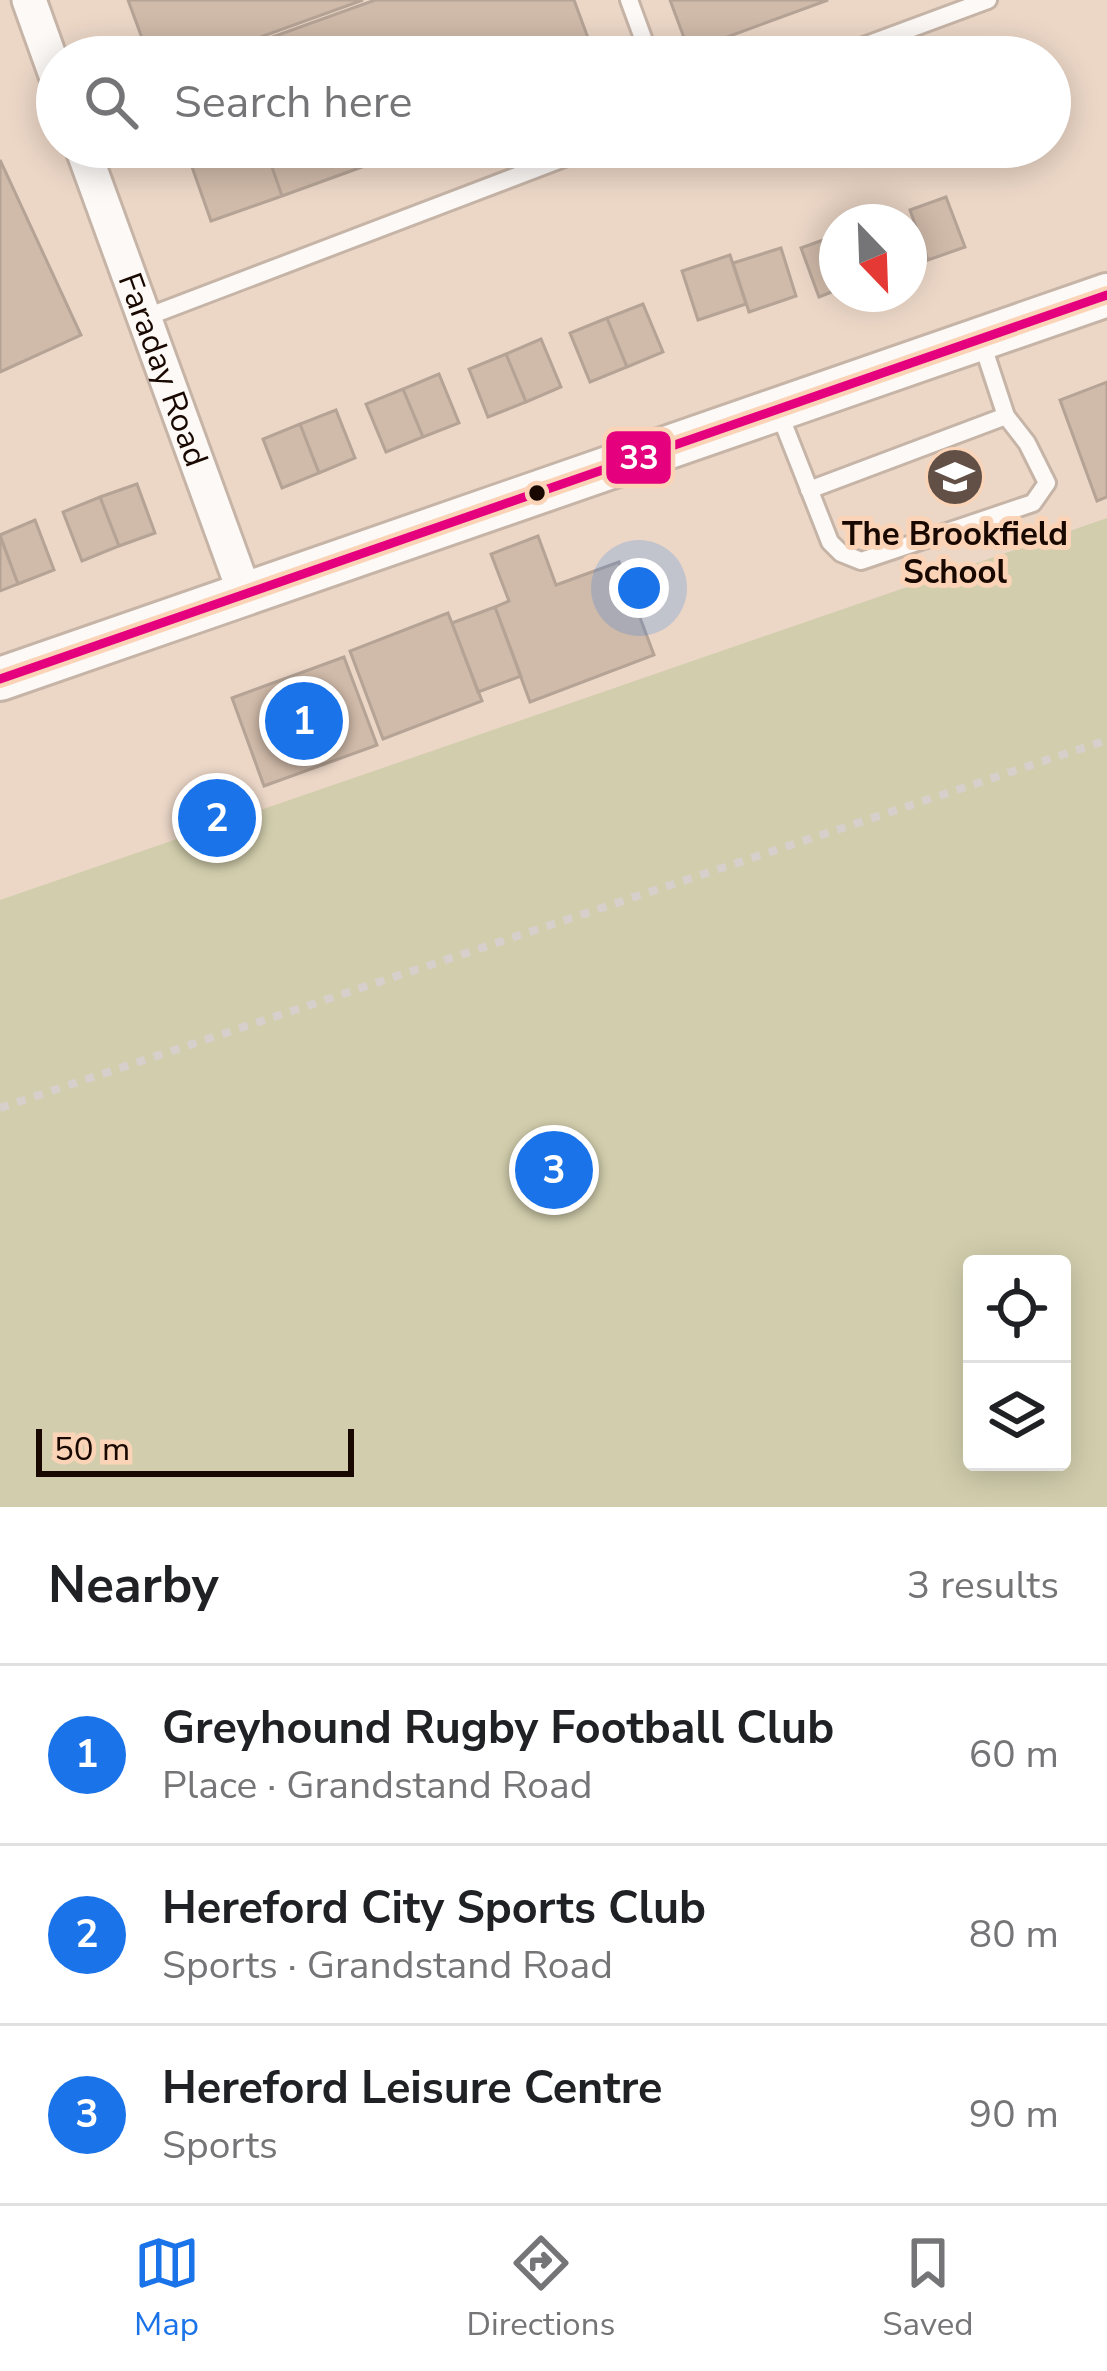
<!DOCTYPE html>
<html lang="en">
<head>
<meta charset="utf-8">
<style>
  :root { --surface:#fff; --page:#f2f2f2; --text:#202124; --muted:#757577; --line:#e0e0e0; --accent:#1a73e8 }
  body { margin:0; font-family:"Nunito Sans",sans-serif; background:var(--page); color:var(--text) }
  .controls { position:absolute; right:36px; bottom:36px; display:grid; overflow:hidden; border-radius:12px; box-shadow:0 6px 30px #0003 }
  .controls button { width:108px; height:108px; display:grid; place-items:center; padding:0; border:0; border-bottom:3px solid var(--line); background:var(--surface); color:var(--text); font:60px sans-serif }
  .compass { position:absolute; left:819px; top:204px; width:108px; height:108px; border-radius:50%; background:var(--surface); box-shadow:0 6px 30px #0003; rotate:157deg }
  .scale { position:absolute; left:36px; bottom:30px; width:318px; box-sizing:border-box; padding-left:12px; border:6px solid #180800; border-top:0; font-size:33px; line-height:42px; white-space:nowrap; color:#180800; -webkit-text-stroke:9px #fbd4b8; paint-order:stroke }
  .you { position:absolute; left:639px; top:588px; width:42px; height:42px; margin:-30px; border:9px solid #fff; border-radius:50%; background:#1a73e8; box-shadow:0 0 0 18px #1a73e833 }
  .badge { display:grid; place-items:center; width:78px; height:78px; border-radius:50%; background:var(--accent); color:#fff; font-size:39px; font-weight:700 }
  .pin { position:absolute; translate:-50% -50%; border:6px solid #fff; box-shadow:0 3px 12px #0006 }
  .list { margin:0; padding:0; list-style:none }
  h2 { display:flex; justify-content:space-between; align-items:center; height:156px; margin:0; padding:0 48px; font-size:51px }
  h2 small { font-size:39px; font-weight:400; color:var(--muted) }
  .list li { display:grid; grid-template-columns:78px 1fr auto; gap:36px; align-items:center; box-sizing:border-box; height:180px; padding:0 48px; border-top:3px solid var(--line) }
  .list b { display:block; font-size:45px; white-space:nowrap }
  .list p { margin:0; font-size:39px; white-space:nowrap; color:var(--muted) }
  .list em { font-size:39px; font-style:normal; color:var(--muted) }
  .icon { flex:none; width:66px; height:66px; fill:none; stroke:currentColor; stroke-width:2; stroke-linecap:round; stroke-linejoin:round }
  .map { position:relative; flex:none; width:1107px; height:1507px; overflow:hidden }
  .search { position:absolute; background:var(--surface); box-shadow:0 6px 30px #0003; left:36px; right:36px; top:36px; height:132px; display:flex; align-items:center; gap:30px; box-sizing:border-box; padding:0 42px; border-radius:66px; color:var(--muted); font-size:45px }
  .sheet { height:696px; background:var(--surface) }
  nav { display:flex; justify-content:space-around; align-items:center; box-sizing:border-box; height:168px; border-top:3px solid var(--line); background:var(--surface); font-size:33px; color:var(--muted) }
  nav a { display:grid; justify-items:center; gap:6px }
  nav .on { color:var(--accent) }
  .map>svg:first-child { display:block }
</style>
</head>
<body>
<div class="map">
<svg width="1107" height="1507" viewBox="0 0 1107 1507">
  <rect width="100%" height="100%" fill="#ecd7c7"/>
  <!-- green -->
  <path fill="#d2cead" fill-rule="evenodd" d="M1107,518V1507H0V900ZM972,1264H1062V1462H972Z"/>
  <!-- building -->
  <path fill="#d0baa9" stroke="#b5a396" stroke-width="3" d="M128,0H363L205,57H149Z
    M375,0H574L595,57H232L231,52Z
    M670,0H828L689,51Z
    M185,147H265L282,196L211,221Z
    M265,147H417L282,196Z
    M0,160L81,335L0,372Z
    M946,197L965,247L928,260L910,210Z
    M837,235V290L819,297L801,248Z
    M781,248L796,296L749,312L733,263Z
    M730,255L746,304L698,320L682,271Z
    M643,304L663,352L627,367L607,318Z
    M607,318L627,367L590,382L570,333Z
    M541,339L561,387L526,402L506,354Z
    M506,354L526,402L488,417L469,369Z
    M439,374L459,423L423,437L403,389Z
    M1107,382V497L1097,501L1060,400Z
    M403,389L423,437L386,452L366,404Z
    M336,410L355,458L319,473L300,424Z
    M300,424L319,473L282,488L263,439Z
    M137,484L155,533L119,546L100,497Z
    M100,497L119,546L82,561L63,512Z
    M35,520L54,570L18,584L0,535Z
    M0,536L18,584L0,591Z
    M538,536L556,585L619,562L654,655L530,702L495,607L509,601L491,554Z
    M495,607L521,676L478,692L452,623Z
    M448,613L482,701L383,739L350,651Z
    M344,657L377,745L264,786L232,698Z"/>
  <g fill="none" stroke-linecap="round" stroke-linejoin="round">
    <!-- service casing -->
    <g stroke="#c6b4a7" stroke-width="22">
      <path id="service" d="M629,0L650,57
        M834,57L988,0
        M144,318L593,147
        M778,410L830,542L841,553L861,561L1033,503L1047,483L1027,443L1006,416L981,340
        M809,490L1006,416"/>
    </g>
    <!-- minor casing -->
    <g stroke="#c6b4a7" stroke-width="39">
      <g id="minor">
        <path d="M29,0L57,78"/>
        <path id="s1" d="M82,147L245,594"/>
      </g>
    </g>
    <!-- tertiary casing -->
    <g stroke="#c6b4a7" stroke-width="48">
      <path id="tertiary" d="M0,679L1107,295"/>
    </g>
    <!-- path -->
    <path stroke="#d6cfcb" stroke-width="8" stroke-dasharray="9 9" stroke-linecap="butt" d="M0,1108L1107,740"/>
    <!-- service -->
    <use href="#service" stroke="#fcf9f7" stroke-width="16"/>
    <!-- minor -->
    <use href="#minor" stroke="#fcf9f7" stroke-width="33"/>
    <!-- tertiary -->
    <use href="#tertiary" stroke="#fcf9f7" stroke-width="42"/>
    <!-- bus-1 casing -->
    <g stroke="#fbd4b8" stroke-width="18">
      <path id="bus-1" d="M0,679L1107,295"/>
    </g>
    <!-- bus-1 -->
    <use href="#bus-1" stroke="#e5007d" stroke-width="9"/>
  </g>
  <!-- icons -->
  <defs>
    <g id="school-disc" transform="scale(3)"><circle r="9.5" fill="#625046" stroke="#fbd4b8"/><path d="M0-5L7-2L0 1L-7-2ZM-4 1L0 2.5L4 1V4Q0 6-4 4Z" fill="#fff"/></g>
  </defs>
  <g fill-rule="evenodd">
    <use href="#school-disc" x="955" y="477"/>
  </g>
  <!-- markers -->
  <circle fill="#180800" stroke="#fbd4b8" stroke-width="4.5" cx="537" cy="493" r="10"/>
  <g text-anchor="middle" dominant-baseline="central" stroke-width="10" stroke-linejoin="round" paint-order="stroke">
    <!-- street labels -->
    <g font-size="33" fill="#180800" stroke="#fbd4b8">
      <text stroke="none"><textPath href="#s1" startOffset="237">Faraday Road</textPath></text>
    </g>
    <!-- poi labels -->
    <g font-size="33" font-weight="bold" fill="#180800" stroke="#fbd4b8">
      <text x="955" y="534">The Brookfield<tspan x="955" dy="38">School</tspan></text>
    </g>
  </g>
  <rect stroke="#fbd4b8" stroke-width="4.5" x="604" y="429" width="69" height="57" rx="12" fill="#e5007d"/>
  <g font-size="33" text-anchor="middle" font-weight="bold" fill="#fff">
    <text x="639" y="469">33</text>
  </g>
</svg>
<div class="controls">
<button><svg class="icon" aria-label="locate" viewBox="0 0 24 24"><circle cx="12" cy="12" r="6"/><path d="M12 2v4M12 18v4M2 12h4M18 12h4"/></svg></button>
<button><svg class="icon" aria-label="layers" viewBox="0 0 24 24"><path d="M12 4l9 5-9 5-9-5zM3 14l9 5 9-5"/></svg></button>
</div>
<svg class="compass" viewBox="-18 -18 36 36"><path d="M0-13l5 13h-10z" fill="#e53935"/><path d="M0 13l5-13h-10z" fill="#757577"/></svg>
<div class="scale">50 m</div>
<div class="you"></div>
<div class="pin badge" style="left:304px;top:721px">1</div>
<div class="pin badge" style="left:217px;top:818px">2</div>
<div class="pin badge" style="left:554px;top:1170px">3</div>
<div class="search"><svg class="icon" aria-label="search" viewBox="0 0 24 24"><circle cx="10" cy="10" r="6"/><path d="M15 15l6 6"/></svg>Search here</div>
</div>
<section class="sheet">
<h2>Nearby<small>3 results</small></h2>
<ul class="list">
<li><span class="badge">1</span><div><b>Greyhound Rugby Football Club</b><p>Place · Grandstand Road</p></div><em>60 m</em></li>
<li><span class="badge">2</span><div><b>Hereford City Sports Club</b><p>Sports · Grandstand Road</p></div><em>80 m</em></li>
<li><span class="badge">3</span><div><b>Hereford Leisure Centre</b><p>Sports</p></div><em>90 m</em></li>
</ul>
</section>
<nav>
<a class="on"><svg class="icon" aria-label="map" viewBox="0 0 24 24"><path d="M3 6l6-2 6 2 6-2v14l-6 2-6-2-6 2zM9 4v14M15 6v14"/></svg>Map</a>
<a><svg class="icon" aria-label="directions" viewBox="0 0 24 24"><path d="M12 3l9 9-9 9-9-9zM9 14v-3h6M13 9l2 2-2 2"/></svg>Directions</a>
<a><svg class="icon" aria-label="saved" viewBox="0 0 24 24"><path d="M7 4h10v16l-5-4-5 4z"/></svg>Saved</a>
</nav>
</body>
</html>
